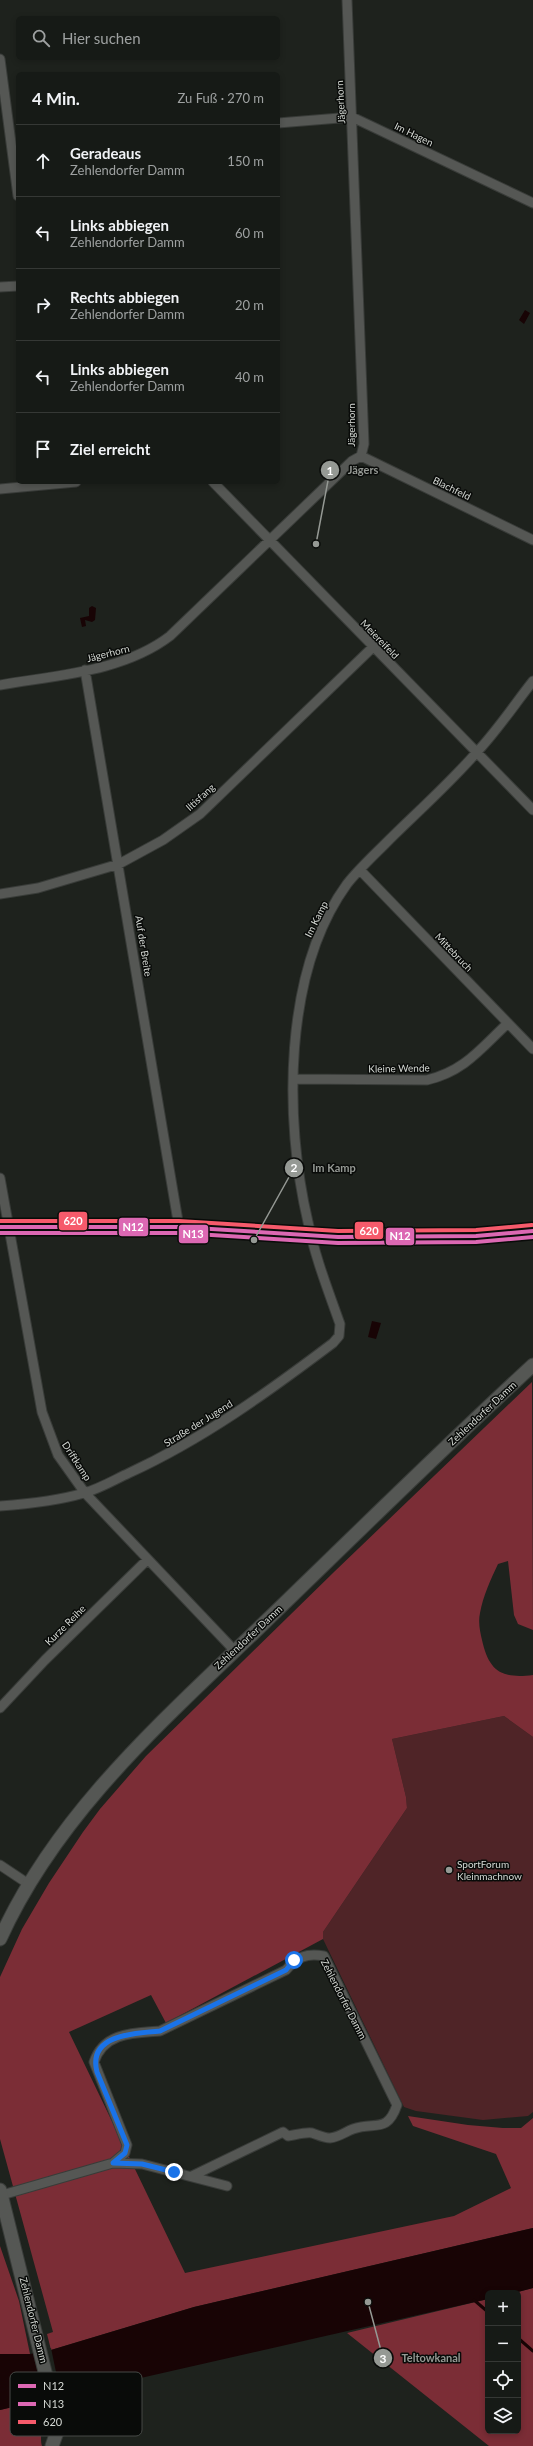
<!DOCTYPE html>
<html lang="de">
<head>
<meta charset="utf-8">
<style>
  :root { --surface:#161a16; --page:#232723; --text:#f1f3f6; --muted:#9ea1a1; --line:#353835 }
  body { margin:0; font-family:Lato,sans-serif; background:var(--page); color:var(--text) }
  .controls { position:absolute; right:12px; bottom:12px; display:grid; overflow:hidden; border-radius:6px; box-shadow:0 2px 6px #0003 }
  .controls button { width:36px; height:36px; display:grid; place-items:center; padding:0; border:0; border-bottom:1px solid var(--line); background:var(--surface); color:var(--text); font:20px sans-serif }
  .stop { position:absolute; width:12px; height:12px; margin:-9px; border:3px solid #1a73e8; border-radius:50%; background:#fff }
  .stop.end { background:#1a73e8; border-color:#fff; box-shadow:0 1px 4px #0008 }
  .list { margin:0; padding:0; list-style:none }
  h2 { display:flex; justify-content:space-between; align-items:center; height:52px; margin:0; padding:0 16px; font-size:17px }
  h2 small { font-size:13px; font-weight:400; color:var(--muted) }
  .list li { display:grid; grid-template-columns:26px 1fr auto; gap:12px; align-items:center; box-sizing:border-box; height:72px; padding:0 16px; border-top:1px solid var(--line) }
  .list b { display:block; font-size:15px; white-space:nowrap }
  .list p { margin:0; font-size:13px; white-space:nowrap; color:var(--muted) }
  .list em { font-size:13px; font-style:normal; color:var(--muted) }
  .icon { flex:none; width:22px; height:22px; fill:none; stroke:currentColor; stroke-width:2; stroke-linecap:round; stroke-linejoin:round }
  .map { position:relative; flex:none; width:533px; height:2446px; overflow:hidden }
  .search { position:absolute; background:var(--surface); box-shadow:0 2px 6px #0003; left:16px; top:16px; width:264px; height:44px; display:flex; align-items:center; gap:10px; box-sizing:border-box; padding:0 14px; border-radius:6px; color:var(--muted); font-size:15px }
  .panel { position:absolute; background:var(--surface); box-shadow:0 2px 6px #0003; left:16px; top:72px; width:264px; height:412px; border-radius:6px }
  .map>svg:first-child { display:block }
</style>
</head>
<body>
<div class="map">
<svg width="533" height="2446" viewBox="0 0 533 2446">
  <rect width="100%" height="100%" fill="#1e221d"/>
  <!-- green -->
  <path fill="#4f2427" d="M504,1716L533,1737V2112L528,2116L483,2120L416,2111L404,2107L323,1939V1932L407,1808L406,1797L392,1739Z"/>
  <!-- forest -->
  <path fill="#7b2d36" d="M532,1382L533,1630L518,1624L514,1615L508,1561L498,1564C491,1579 483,1596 480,1613C478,1622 480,1632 482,1640C489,1671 501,1679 533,1675V1737L504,1716L392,1739L406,1797L407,1808L323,1932V1939L166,2023L151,1995L69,2032L185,2273L454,2216L511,2188L496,2154L413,2126L408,2116L468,2125L503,2128H521L533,2118V2228L194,2307L51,2350L47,2334L53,2332L0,2139V1977L22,1929L49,1883L83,1832L100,1809L146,1756L334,1572Z
    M0,2246L19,2301L30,2354H0Z
    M533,2288V2446H489L347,2333L488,2299V2431H518V2293H514Z
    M43,2399C44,2411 39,2439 42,2446H0V2410Z"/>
  <!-- water -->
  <path fill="#180405" d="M525,310L530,313L524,324L519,320Z
    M92,606L96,608L95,620L92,622L85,620L86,626L82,627L80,618L89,616V608Z
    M372,1321L381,1323L376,1339L368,1337Z
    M533,2228V2288L514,2293H488V2299L0,2410V2354H30L51,2350L194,2307Z"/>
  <!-- pier -->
  <path fill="#1e221d" d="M51,2348L61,2396L44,2401L33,2351Z"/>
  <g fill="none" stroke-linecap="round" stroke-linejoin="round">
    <!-- stream -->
    <path stroke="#180405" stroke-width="3" d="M474,2300L488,2312
      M518,2338L533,2351"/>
    <!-- minor casing -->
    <g stroke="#393c39" stroke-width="11">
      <path id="minor" d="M0,59L18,196
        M278,123L352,117L533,203
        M0,287L18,286
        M361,456L533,540
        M213,482L533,810
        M0,489L76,482
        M85,670L179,1227
        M0,685C57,675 123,672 170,636L352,461L361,456L364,444L347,0
        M360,870L533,1049
        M0,894L38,888L119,864L163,840L200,814L373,647
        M294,1079L427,1080C465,1071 481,1048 508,1023
        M0,1178L42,1412L58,1455L85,1493L235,1651
        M0,1506C28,1504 57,1501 84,1493C99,1489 114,1480 129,1473C203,1439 268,1392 333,1343L339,1336L340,1324C328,1290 315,1257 308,1222C284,1120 283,972 347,884C358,870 372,857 385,844C415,814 448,785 476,753C497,731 514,705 533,681
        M0,1708L45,1660L147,1560
        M0,1865L27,1883
        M113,2163L125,2153L127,2145L94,2062C104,2032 134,2033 160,2031L286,1970C297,1957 306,1953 324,1956L397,2105C387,2134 375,2121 353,2129C345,2132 339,2137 330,2138C324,2138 318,2135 312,2133C305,2132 295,2135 288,2136L283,2132L192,2176
        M2,2195L113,2163L142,2164L227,2186"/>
    </g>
    <!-- tertiary casing -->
    <g stroke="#393c39" stroke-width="13">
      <path id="tertiary" d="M0,1227H179L338,1237L476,1236L533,1231"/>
    </g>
    <!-- secondary casing -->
    <g stroke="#393c39" stroke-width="15">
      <path id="secondary" d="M0,1939C58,1811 166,1718 265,1622C354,1536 442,1449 533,1365
        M0,2190L54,2408L57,2432L52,2446"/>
    </g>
    <!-- minor -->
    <use href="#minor" stroke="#555754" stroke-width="9"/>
    <!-- tertiary -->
    <use href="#tertiary" stroke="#555754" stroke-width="11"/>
    <!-- secondary -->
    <use href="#secondary" stroke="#555754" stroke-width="13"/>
    <!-- bus-1 casing -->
    <g stroke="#090b09" stroke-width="7">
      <path id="bus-1" d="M0,1227H179L338,1237L476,1236L533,1231"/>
    </g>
    <!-- bus-2 casing -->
    <g stroke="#090b09" stroke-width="7">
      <path id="bus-2" d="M0,1233H179L338,1243L476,1242L533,1237"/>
    </g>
    <!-- bus-3 casing -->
    <g stroke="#090b09" stroke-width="7">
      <path id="bus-3" d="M0,1221H179L338,1231L476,1230L532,1225"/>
    </g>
    <!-- bus-1 -->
    <use href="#bus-1" stroke="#dc68b3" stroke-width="4"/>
    <!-- bus-2 -->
    <use href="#bus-2" stroke="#dc68b3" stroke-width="4"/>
    <!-- bus-3 -->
    <use href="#bus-3" stroke="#f65a6b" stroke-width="4"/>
  </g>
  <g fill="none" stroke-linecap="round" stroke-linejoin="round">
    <!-- route -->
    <path stroke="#1a73e8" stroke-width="5" d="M174,2172L142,2164L113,2163L125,2153L127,2145L97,2072C87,2034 136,2033 160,2031L286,1970L294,1960"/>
  </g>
  <!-- markers -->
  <circle fill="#959994" stroke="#090b09" stroke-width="1.5" cx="449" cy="1870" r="4"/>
  <g text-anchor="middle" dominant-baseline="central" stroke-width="3" stroke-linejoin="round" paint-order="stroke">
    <!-- street labels -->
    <g font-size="10" fill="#d5d9d4" stroke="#090b09">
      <text transform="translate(340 102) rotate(-93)">Jägerhorn</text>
      <text transform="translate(414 134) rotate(26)">Im Hagen</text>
      <text transform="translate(351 425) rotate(-90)">Jägerhorn</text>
      <text transform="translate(452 488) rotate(26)">Blachfeld</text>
      <text transform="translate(380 639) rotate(46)">Meiereifeld</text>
      <text transform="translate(108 653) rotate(-14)">Jägerhorn</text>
      <text transform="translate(200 797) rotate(-42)">Iltisfang</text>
      <text transform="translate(316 919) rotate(-63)">Im Kamp</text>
      <text transform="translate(144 946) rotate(81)">Auf der Breite</text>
      <text transform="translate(454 952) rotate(46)">Mittebruch</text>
      <text transform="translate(399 1068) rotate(-1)">Kleine Wende</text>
      <text transform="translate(482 1413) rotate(-43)">Zehlendorfer Damm</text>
      <text transform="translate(198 1423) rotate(-32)">Straße der Jugend</text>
      <text transform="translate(77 1461) rotate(57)">Driftkamp</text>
      <text transform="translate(65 1625) rotate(-45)">Kurze Reihe</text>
      <text transform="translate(248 1637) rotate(-43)">Zehlendorfer Damm</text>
      <text transform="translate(344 1999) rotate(63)">Zehlendorfer Damm</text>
      <text transform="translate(34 2320) rotate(76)">Zehlendorfer Damm</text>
    </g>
    <!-- poi labels -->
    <g font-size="10" fill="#d5d9d4" stroke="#090b09" text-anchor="start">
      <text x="457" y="1864">SportForum<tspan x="457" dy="12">Kleinmachnow</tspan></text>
    </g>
  </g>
  <!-- legend -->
  <rect x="10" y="2372" width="132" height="64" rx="6" fill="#090b09" stroke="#464946" stroke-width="1"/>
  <rect x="18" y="2384" width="18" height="4" fill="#dc68b3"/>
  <rect x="18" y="2402" width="18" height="4" fill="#dc68b3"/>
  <rect x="18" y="2420" width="18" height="4" fill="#f65a6b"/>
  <g font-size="11" fill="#d5d9d4">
    <text x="43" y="2390">N12</text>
    <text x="43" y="2408">N13</text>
    <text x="43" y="2426">620</text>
  </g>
  <!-- callouts -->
  <path fill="none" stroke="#959994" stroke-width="1.5" d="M316 544L330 470M254 1240L294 1168M368 2302L383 2358"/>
  <g fill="#959994" stroke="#090b09" stroke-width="1.5">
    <circle cx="316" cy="544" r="4"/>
    <circle cx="254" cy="1240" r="4"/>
    <circle cx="368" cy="2302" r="4"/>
    <circle cx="330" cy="470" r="10"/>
    <circle cx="294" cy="1168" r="10"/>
    <circle cx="383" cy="2358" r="10"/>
  </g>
  <g font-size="12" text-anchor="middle" font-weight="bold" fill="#fff">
    <text x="330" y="475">1</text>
    <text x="294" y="1172">2</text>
    <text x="383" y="2363">3</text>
  </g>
  <g font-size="11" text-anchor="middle" font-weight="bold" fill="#959994" stroke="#090b09" stroke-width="3" stroke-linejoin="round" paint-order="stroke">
    <text x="363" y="474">Jägers</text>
    <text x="334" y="1172">Im Kamp</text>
    <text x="431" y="2362">Teltowkanal</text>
  </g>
  <g stroke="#090b09" stroke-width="1.5">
    <rect x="58" y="1211" width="30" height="20" rx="4" fill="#f65a6b"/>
    <rect x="118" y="1217" width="31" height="20" rx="4" fill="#dc68b3"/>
    <rect x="354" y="1221" width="30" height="19" rx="4" fill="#f65a6b"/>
    <rect x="178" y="1224" width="31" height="20" rx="4" fill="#dc68b3"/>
    <rect x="385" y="1227" width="30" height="19" rx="4" fill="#dc68b3"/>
  </g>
  <g font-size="11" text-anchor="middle" font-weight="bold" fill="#fff">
    <text x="73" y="1225">620</text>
    <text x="133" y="1231">N12</text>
    <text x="369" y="1235">620</text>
    <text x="193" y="1238">N13</text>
    <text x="400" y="1240">N12</text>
  </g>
</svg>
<div class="controls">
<button>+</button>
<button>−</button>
<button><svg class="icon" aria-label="locate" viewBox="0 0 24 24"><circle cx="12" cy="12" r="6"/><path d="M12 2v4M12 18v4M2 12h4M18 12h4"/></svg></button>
<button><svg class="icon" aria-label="layers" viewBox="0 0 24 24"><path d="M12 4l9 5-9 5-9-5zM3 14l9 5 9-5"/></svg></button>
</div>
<div class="stop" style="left:294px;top:1960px"></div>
<div class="stop end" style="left:174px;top:2172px"></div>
<div class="search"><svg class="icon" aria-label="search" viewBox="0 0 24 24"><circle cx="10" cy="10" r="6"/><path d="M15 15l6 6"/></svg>Hier suchen</div>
<section class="panel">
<h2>4 Min.<small>Zu Fuß · 270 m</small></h2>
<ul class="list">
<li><svg class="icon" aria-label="ahead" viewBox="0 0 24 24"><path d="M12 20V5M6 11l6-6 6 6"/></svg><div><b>Geradeaus</b><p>Zehlendorfer Damm</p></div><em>150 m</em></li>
<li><svg class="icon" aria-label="left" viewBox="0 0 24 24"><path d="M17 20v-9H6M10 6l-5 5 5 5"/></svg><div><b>Links abbiegen</b><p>Zehlendorfer Damm</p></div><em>60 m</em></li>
<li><svg class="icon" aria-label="right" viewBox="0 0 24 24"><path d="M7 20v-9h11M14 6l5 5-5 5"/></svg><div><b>Rechts abbiegen</b><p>Zehlendorfer Damm</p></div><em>20 m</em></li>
<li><svg class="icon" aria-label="left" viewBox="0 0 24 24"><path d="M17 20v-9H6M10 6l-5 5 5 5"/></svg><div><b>Links abbiegen</b><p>Zehlendorfer Damm</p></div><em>40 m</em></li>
<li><svg class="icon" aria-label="arrive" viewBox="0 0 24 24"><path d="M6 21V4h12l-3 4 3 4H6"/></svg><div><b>Ziel erreicht</b></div></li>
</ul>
</section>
</div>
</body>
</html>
